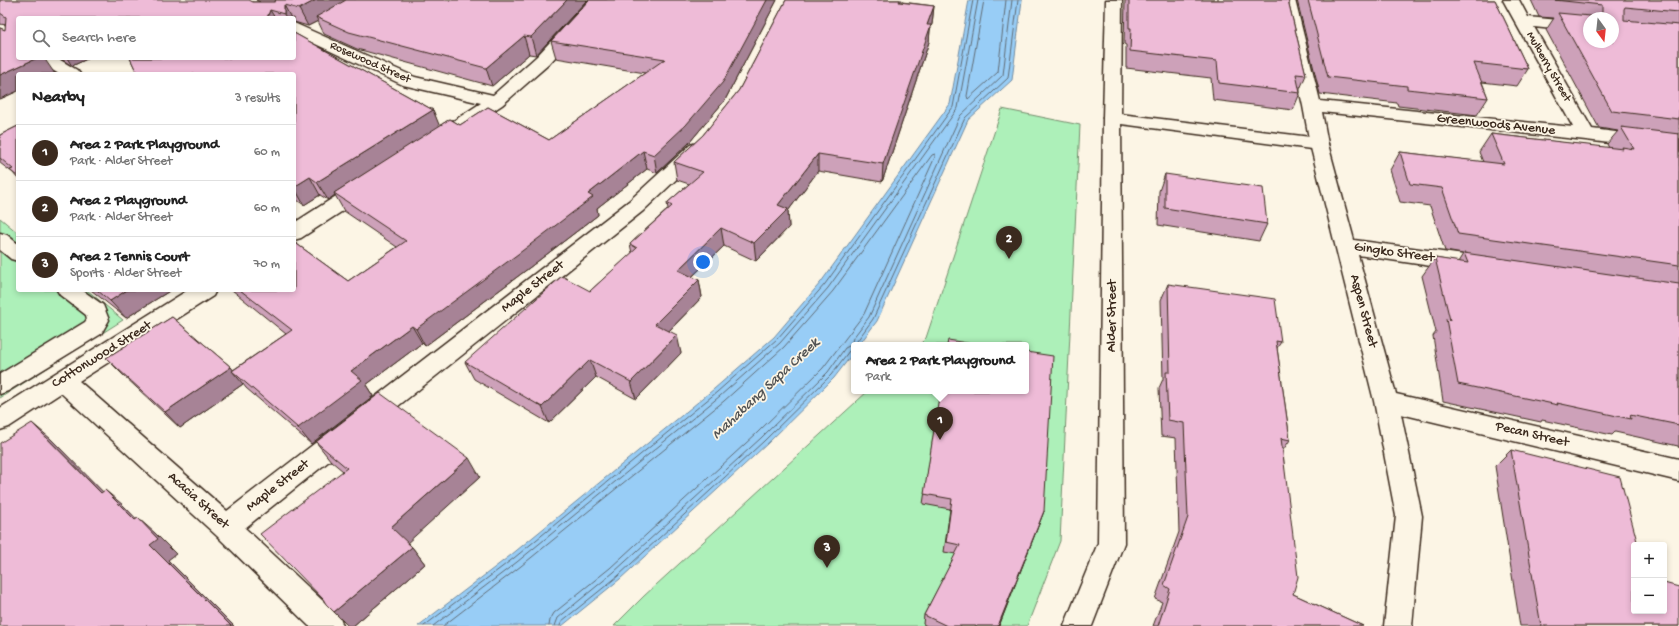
<!DOCTYPE html>
<html lang="en">
<head>
<meta charset="utf-8">
<style>
  :root { --surface:#fff; --page:#f2f2f2; --text:#222; --muted:#767676; --line:#e0e0e0; --accent:#3b2a1e }
  body { margin:0; font-family:"Gochi Hand",sans-serif; background:var(--page); color:var(--text) }
  .controls { position:absolute; right:12px; bottom:12px; display:grid; overflow:hidden; border-radius:4px; box-shadow:0 2px 6px #0003 }
  .controls button { width:36px; height:36px; display:grid; place-items:center; padding:0; border:0; border-bottom:1px solid var(--line); background:var(--surface); color:var(--text); font:20px sans-serif }
  .compass { position:absolute; left:1583px; top:12px; width:36px; height:36px; border-radius:50%; background:var(--surface); box-shadow:0 2px 6px #0003; rotate:165deg }
  .you { position:absolute; left:703px; top:262px; width:14px; height:14px; margin:-10px; border:3px solid #fff; border-radius:50%; background:#1a73e8; box-shadow:0 0 0 6px #1a73e833 }
  .badge { display:grid; place-items:center; width:26px; height:26px; border-radius:50%; background:var(--accent); color:#fff; font-size:13px; font-weight:700 }
  .pin { position:absolute; translate:-50% -33px; filter:drop-shadow(0 1px 2px #0008) }
  .pin::after { content:''; position:absolute; top:21px; width:14px; height:12px; background:inherit; clip-path:polygon(0 0,100% 0,50% 100%) }
  .popup { position:absolute; left:851px; top:342px; width:178px; height:52px; box-sizing:border-box; display:grid; place-content:center; border-radius:4px; background:var(--surface); filter:drop-shadow(0 1px 3px #0005); font-size:13px; white-space:nowrap; color:var(--muted) }
  .popup b { font-size:15px; color:var(--text) }
  .popup::after { content:''; position:absolute; left:50%; top:100%; margin-left:-8px; border:8px solid transparent; border-top-color:var(--surface) }
  .list { margin:0; padding:0; list-style:none }
  h2 { display:flex; justify-content:space-between; align-items:center; height:52px; margin:0; padding:0 16px; font-size:17px }
  h2 small { font-size:13px; font-weight:400; color:var(--muted) }
  .list li { display:grid; grid-template-columns:26px 1fr auto; gap:12px; align-items:center; box-sizing:border-box; height:56px; padding:0 16px; border-top:1px solid var(--line) }
  .list b { display:block; font-size:15px; white-space:nowrap }
  .list p { margin:0; font-size:13px; white-space:nowrap; color:var(--muted) }
  .list em { font-size:13px; font-style:normal; color:var(--muted) }
  .icon { flex:none; width:22px; height:22px; fill:none; stroke:currentColor; stroke-width:2; stroke-linecap:round; stroke-linejoin:round }
  .map { position:relative; flex:none; width:1679px; height:626px; overflow:hidden }
  .search { position:absolute; background:var(--surface); box-shadow:0 2px 6px #0003; left:16px; top:16px; width:280px; height:44px; display:flex; align-items:center; gap:10px; box-sizing:border-box; padding:0 14px; border-radius:4px; color:var(--muted); font-size:15px }
  .panel { position:absolute; background:var(--surface); box-shadow:0 2px 6px #0003; left:16px; top:72px; width:280px; height:220px; border-radius:4px }
  .map>svg:first-child { display:block }
</style>
</head>
<body>
<div class="map">
<svg width="1679" height="626" viewBox="0 0 1679 626">
  <rect width="100%" height="100%" fill="#fcf5e5"/>
  <filter id="ink" filterUnits="userSpaceOnUse"><feTurbulence type="fractalNoise" baseFrequency=".025" numOctaves="2"/><feDisplacementMap in="SourceGraphic" scale="8" xChannelSelector="R" yChannelSelector="G"/><feConvolveMatrix kernelMatrix="1 2 1 2 8 2 1 2 1" color-interpolation-filters="sRGB"/></filter>
  <g filter="url(#ink)">
    <!-- green -->
    <path fill="#adf0b9" stroke="#748d6c" d="M1002,109L1080,125L1060,541L1027,626H614L644,596L868,391H1026V345H919L926,338Z
      M0,218L18,233V290H87L123,320L0,398Z"/>
    <!-- water -->
    <path fill="#98cdf6" stroke="#738ca0" d="M969,0H1022L1012,80L968,120L877,321L859,345H854V352L834,378L767,444L620,579L562,626H418L511,555L714,389L774,337L821,282L950,104Z"/>
    <g fill="none" stroke-linecap="round" stroke-linejoin="round">
      <!-- shore -->
      <path stroke="#606b74" stroke-width="1" d="M984,0L967,96L968,99L998,72L1006,0
        M856,345L857,341L873,319L965,118L1008,78L1018,0
        M424,626L514,558L717,392L777,339L825,284L953,107L973,0
        M433,626L517,562L720,396L780,343L828,288L958,108L978,0
        M443,626L521,566L724,401L784,347L833,291L932,155L935,154V157L864,314L823,368L757,433L610,568L554,613L550,620L549,626
        M555,626L558,618L614,572L761,438L828,372L845,348L851,345L853,338L869,317L960,116L1003,75L1012,0
        M560,626L562,621L618,576L764,441L831,375L849,351L854,350"/>
      <!-- service casing -->
      <g stroke="#3b2a1e" stroke-width="3">
        <path id="service" d="M1112,113L1319,138L1325,140L1328,144L1325,148L1319,150L1106,122L1103,118L1106,114Z
          M0,233L7,235L18,244V261L11,259L0,250Z
          M57,290H82L103,305L109,320L101,334L8,391L0,394V374L85,322L87,319L86,315L60,295Z"/>
      </g>
      <!-- minor casing -->
      <g stroke="#3b2a1e" stroke-width="3">
        <path id="minor" d="M589,0H606L549,64L502,105L450,139L444,141L438,139L435,135L438,131L481,103L403,85L294,34V23L415,77L493,95L537,56Z
          M1106,0H1122L1121,118L1124,543L1092,626H1064L1098,543L1103,118Z
          M1279,0H1295L1320,101L1573,127L1503,0H1519L1528,17L1589,23V33L1534,27L1592,129L1679,140V152L1586,140L1322,112L1328,144L1354,240L1464,255L1471,258L1474,263L1471,268L1464,271L1358,255L1396,394L1679,459V481L1401,414L1422,516L1412,626H1384L1396,516L1374,401L1310,144L1303,106Z
          M37,58H57L77,70L80,74H59L39,62Z
          M697,143L704,145L706,149L704,153L643,211L245,528L339,616L343,626H309L217,536L61,393L9,427L0,430V408L188,290H216L213,296L79,381L227,511L629,201L690,145Z
          M365,181L372,182L375,187L372,192L301,238L294,240V223L358,182Z"/>
      </g>
      <!-- service -->
      <use href="#service" fill="#fcf5e5" fill-rule="evenodd"/>
      <!-- minor -->
      <use href="#minor" fill="#fcf5e5" fill-rule="evenodd"/>
    </g>
    <!-- wall -->
    <path fill="#cda1b9" stroke="#3b2a1e" d="M0,0L260,2L256,0H587L536,55L529,54L492,86L357,49L324,34L318,21L308,26L294,22V18H18V58L55,74H18V91L0,99V28L5,30L6,25L0,24Z
      M589,0H777L725,100L689,143L657,173L647,169L597,208L598,215L525,271L425,346L422,343L366,385L373,396L311,444L246,388L243,384L180,428L122,374L106,358L172,317L231,367L233,370L286,334L232,290H294V242L348,281L397,247L344,211L335,195L328,200L320,195L304,205L294,198V74H130L136,71L130,58H294V33L433,110L439,126L450,119L460,125L488,107L549,140L645,73L556,58L551,41Z
      M786,0H902V2L934,6L932,24L930,30L929,42L882,182L818,171L788,211L789,227L756,261L724,246L692,277L699,280L702,297L669,331L681,353L636,399L596,377L549,423L474,379L465,362L590,291L632,253L630,244L668,209L667,203L689,184L677,180L674,162L703,135L739,90Z
      M1125,0H1288L1306,75L1300,89V93L1293,110L1213,100L1211,78L1126,68V45L1124,44Z
      M1297,0H1495L1528,69L1517,86L1482,82L1488,98L1477,115L1398,106L1397,103L1320,94Z
      M1531,0H1679V448L1678,446L1615,432L1612,435L1542,420L1541,422L1443,401L1433,336L1436,332L1422,276L1435,258L1458,262L1463,254L1445,251L1430,206L1400,202L1390,170L1400,152L1483,162L1479,152L1491,134L1609,148L1607,144L1618,131L1599,128L1546,30L1554,18L1539,17Z
      M60,58H89L72,66Z
      M18,126V179L13,173L0,163V135Z
      M1165,174L1267,224L1259,241L1158,225L1159,191Z
      M1168,284L1281,342L1277,348L1290,440L1283,450L1293,594L1363,626H1153L1162,602L1155,599L1179,532L1176,438L1161,436L1159,388L1163,379L1161,300Z
      M91,290H171L126,318Z
      M940,391L1044,511L999,626H927L923,624L924,615L956,554L944,552L950,509L923,504Z
      M316,442L480,477L407,542L412,547L425,564L353,626H348L334,612L343,471L331,461Z
      M1511,450L1634,611L1679,626H1520L1495,466Z"/>
    <!-- shaded-wall -->
    <path fill="#a78396" stroke="#3b2a1e" d="M316,0H356L316,17L318,21L308,26L299,9Z
      M567,0H587L536,55L531,37Z
      M767,0H777L725,100L689,143L657,173L654,155Z
      M284,5L291,18H286L284,14Z
      M934,6L932,24L930,30L929,42L882,182L883,164L927,25Z
      M270,10L275,18H267Z
      M524,36L529,54L492,86L486,68Z
      M37,58H44L55,74H18V91L0,99V75Z
      M67,58H89L72,66Z
      M433,110L440,127L334,193L335,195L328,200L317,182Z
      M643,151L647,169L597,208L598,215L525,271L425,346L416,329L588,194Z
      M818,154V171L788,211L789,227L756,261L754,243L778,205Z
      M310,177L320,195L304,205L294,187Z
      M721,228L724,246L681,287L678,270Z
      M699,280L702,297L659,341L655,324Z
      M127,290H171L126,318L110,301Z
      M412,326L422,343L366,385L373,396L311,444L298,428L351,371Z
      M677,335L681,353L636,399L631,382Z
      M590,360L596,377L549,423L542,407Z
      M231,367L237,375L232,371L243,384L180,428L165,412Z
      M32,423L51,439L119,508L101,493Z
      M469,458L480,477L405,545L391,527Z
      M105,490L123,505L152,535L135,520Z
      M1044,511L999,626H998Z
      M138,518L155,533L176,554L168,560L234,626H231L150,545Z
      M412,547L425,564L353,626H348L334,612Z"/>
    <!-- building -->
    <path fill="#eebbd7" stroke="#3b2a1e" fill-rule="evenodd" d="M0,0H249L253,2H274L276,1L275,0H316L299,9L284,5V14L270,10L267,18H18V58H37L0,75V28L5,30L6,17L0,13Z
      M346,0H567L531,37L524,36L486,68L349,32L316,17Z
      M589,0H767L723,82L686,125L654,155L643,151L588,194L593,197L518,254L416,329L412,326L351,371L362,380L298,428L232,371L292,330L240,290H294V242L348,281L406,241L334,193L450,119L460,125L488,107L549,140L665,59L551,41Z
      M786,0H900L899,2L934,6L927,25H931L883,164L818,154L778,205L788,209L754,243L721,228L678,270L699,280L655,324L677,335L631,382L590,360L542,407L465,362L562,276L590,291L637,248L630,244L672,206L667,203L703,172L674,162L703,135L739,90Z
      M1129,0H1288L1306,75L1296,74L1300,93L1219,83L1217,61L1130,51L1131,28H1129Z
      M1308,0H1495L1528,69L1474,63L1488,98L1407,89V86L1328,77Z
      M1554,0H1679V12L1625,7L1624,9V20L1679,25V119L1612,111L1558,13L1601,17L1602,16V5ZM1589,18H1613V42H1589Z
      M294,33L433,110L317,182L310,177L294,187V74H130L136,71L130,58H294Z
      M18,126V177L10,170L13,169L0,158V135Z
      M1621,127L1679,134V265L1458,234L1442,188L1410,184L1400,152L1504,164L1491,134L1623,149L1622,147L1634,149Z
      M1165,174L1263,188L1267,224L1165,208Z
      M1464,253L1679,284V425L1630,415L1631,419L1557,403L1558,405L1458,384L1446,319L1450,320L1435,258L1468,263Z
      M1168,284L1275,299L1281,342L1276,341L1290,440L1281,438L1298,577L1293,594L1363,626H1158L1170,589L1164,585L1188,517L1184,423L1168,420L1166,372H1170Z
      M97,290H127L110,301Z
      M172,317L231,367L165,412L106,358Z
      M948,340L979,345H947Z
      M1026,352L1053,356L1044,511L998,626H947L924,615L960,545L946,542L952,499L924,494L940,391H1026Z
      M380,393L469,458L391,527L412,547L334,612L326,604L323,599L260,534L347,468L316,442Z
      M32,423L101,493L105,490L135,520L138,518L158,539L150,545L231,626H0V443Z
      M1511,450L1620,477L1638,545H1634V611H1664V583L1679,587V626H1541Z"/>
  </g>
  <g text-anchor="middle" dominant-baseline="central" stroke-width="3.5" stroke-linejoin="round" paint-order="stroke">
    <!-- far-street labels -->
    <g font-size="12" fill="#3b2a1e" stroke="#fcf5e5">
      <text transform="translate(370 63) rotate(24)">Rosewood Street</text>
      <text transform="translate(1548 67) rotate(60)">Mulberry Street</text>
    </g>
    <!-- street labels -->
    <g font-size="14" fill="#3b2a1e" stroke="#fcf5e5">
      <text transform="translate(1496 125) rotate(6)">Greenwoods Avenue</text>
      <text transform="translate(1394 253) rotate(8)">Gingko Street</text>
      <text transform="translate(533 287) rotate(-38)">Maple Street</text>
      <text transform="translate(1363 311) rotate(75)">Aspen Street</text>
      <text transform="translate(1112 316) rotate(-90)">Alder Street</text>
      <text transform="translate(102 355) rotate(-32)">Cottonwood Street</text>
      <text transform="translate(1532 435) rotate(13)">Pecan Street</text>
      <text transform="translate(278 486) rotate(-38)">Maple Street</text>
      <text transform="translate(198 501) rotate(42)">Acacia Street</text>
    </g>
    <!-- water labels -->
    <g font-size="15" font-style="italic" fill="#525354" stroke="#fcf5e5">
      <text transform="translate(766 389) rotate(-43)">Mahabang Sapa Creek</text>
    </g>
  </g>
</svg>
<div class="controls">
<button>+</button>
<button>−</button>
</div>
<svg class="compass" viewBox="-18 -18 36 36"><path d="M0-13l5 13h-10z" fill="#e53935"/><path d="M0 13l5-13h-10z" fill="#767676"/></svg>
<div class="you"></div>
<div class="pin badge" style="left:940px;top:440px">1</div>
<div class="popup"><b>Area 2 Park Playground</b>Park</div>
<div class="pin badge" style="left:1009px;top:259px">2</div>
<div class="pin badge" style="left:827px;top:568px">3</div>
<div class="search"><svg class="icon" aria-label="search" viewBox="0 0 24 24"><circle cx="10" cy="10" r="6"/><path d="M15 15l6 6"/></svg>Search here</div>
<section class="panel">
<h2>Nearby<small>3 results</small></h2>
<ul class="list">
<li><span class="badge">1</span><div><b>Area 2 Park Playground</b><p>Park · Alder Street</p></div><em>60 m</em></li>
<li><span class="badge">2</span><div><b>Area 2 Playground</b><p>Park · Alder Street</p></div><em>60 m</em></li>
<li><span class="badge">3</span><div><b>Area 2 Tennis Court</b><p>Sports · Alder Street</p></div><em>70 m</em></li>
</ul>
</section>
</div>
</body>
</html>
